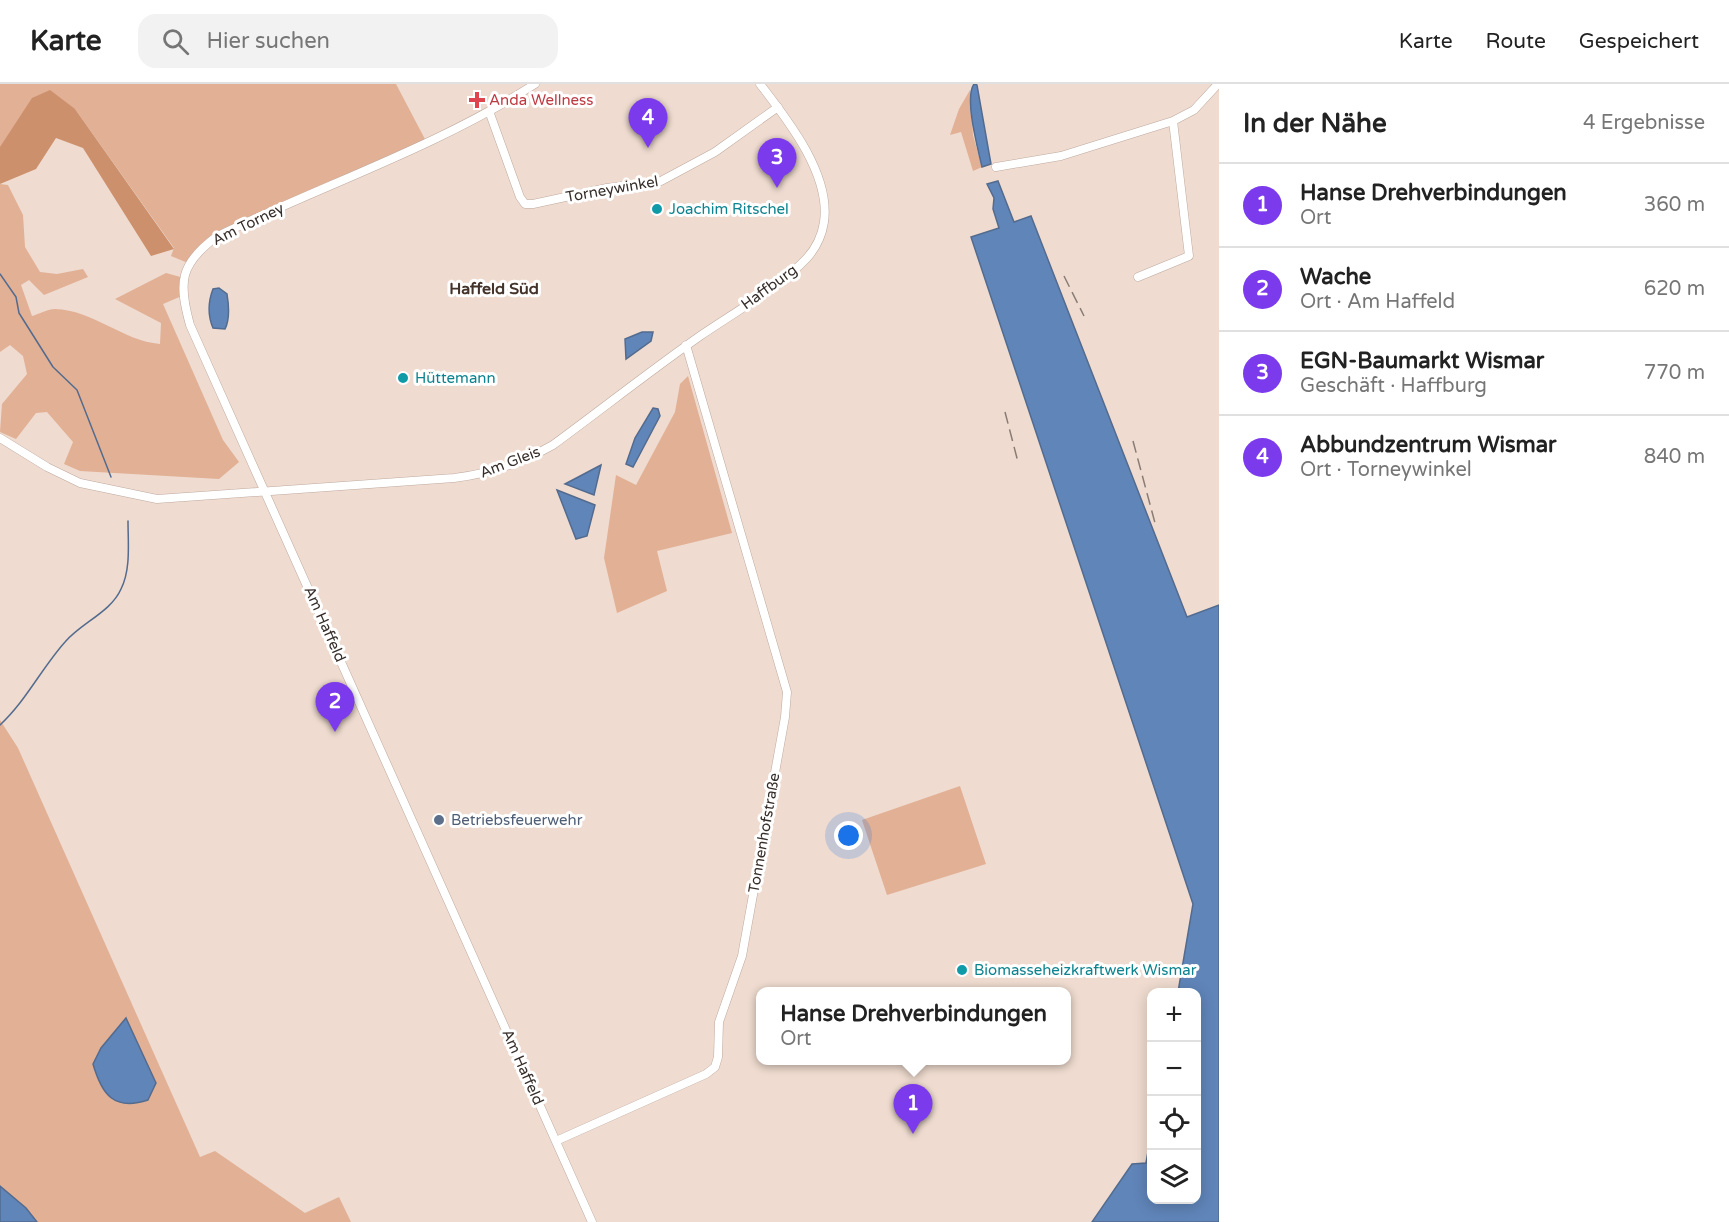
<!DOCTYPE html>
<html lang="de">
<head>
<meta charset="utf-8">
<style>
  :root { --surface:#fff; --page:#f2f2f2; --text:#222; --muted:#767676; --line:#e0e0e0; --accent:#7c3aed }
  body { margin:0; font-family:"Varela Round",sans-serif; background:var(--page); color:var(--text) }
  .controls { position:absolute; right:18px; bottom:18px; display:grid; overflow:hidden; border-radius:12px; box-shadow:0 3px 15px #0003 }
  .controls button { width:54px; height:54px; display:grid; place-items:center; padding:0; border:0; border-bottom:2px solid var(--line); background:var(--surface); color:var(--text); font:30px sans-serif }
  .you { position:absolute; left:849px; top:752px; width:21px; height:21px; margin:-15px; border:4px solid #fff; border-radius:50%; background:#1a73e8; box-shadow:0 0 0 9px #1a73e833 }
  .badge { display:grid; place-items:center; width:39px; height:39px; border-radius:50%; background:var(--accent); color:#fff; font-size:20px; font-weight:700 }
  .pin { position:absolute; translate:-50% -50px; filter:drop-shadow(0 2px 3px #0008) }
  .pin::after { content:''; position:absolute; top:32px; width:21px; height:18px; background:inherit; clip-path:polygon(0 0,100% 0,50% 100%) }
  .popup { position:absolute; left:756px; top:903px; width:315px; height:78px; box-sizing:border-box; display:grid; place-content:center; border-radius:12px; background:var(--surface); filter:drop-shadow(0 2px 4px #0005); font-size:20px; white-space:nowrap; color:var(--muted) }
  .popup b { font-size:22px; color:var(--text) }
  .popup::after { content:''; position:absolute; left:50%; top:100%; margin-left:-12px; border:12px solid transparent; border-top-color:var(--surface) }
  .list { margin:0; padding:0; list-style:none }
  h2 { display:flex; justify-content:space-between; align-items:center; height:78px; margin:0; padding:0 24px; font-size:26px }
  h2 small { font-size:20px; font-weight:400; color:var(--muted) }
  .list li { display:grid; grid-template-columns:39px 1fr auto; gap:18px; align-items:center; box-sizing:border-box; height:84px; padding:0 24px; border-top:2px solid var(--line) }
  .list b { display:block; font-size:22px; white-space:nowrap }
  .list p { margin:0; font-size:20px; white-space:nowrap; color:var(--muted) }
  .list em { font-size:20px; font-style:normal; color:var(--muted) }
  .icon { flex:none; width:33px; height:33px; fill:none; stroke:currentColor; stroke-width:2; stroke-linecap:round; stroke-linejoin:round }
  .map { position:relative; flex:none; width:1219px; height:1138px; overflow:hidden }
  header { display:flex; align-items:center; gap:36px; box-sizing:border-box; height:84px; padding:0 30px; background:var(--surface); border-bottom:2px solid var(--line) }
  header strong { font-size:28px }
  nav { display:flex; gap:33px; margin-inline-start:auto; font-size:21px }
  .search { width:420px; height:54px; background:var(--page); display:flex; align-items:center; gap:15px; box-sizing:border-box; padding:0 21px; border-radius:18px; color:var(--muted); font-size:22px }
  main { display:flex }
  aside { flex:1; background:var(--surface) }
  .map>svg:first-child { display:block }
</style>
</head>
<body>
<header>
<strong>Karte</strong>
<div class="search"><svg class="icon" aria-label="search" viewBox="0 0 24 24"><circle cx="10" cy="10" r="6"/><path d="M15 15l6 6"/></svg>Hier suchen</div>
<nav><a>Karte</a><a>Route</a><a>Gespeichert</a></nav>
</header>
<main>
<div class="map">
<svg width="1219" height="1138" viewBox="0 0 1219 1138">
  <rect width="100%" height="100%" fill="#efdbcf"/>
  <!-- green -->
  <path fill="#e1b095" d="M0,0H396L427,59L216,153L188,179L171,172L174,164L75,25L0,66Z
    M970,6L973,51L982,83L973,87L961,48L950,51L959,25Z
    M0,100L8,101L23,131L25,163L40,188L57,190L83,185L88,193L44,211L29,196L21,201L32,232C39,230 48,225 55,225C93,226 123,257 160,260L161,239L115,215L166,189L184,194V211L163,220L223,356L239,378L219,395L80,387L64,380L73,358L47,328L36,329L16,355L0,348L2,320L27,290L23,272L10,261L0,268Z
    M688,292L732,449L657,467L667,507L617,529L604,474L616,391L636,401L675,328L680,300Z
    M0,636L18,664L200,1073L215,1067L305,1129L339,1113L351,1138H37L26,1124L0,1102Z
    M960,702L986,780L887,811L862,736Z"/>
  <!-- forest -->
  <path fill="#cd906c" d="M50,6L75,25L174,165L151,172L83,64L56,54L36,85L0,100V63L32,14Z"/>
  <!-- water -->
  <path fill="#6085b9" stroke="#536b8e" stroke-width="1.5" d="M974,0L977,1L991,80L982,83C978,65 964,14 974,0Z
    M998,97L1014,138L1031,132L1187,533L1219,521V1138H1092L1132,1080L1146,1079L1151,1051L1152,1116H1196V908H1178L1193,820L971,153L999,144L993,125L994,114L987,100Z
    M219,204L227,210C229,222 230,235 225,245L213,244C208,232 208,218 213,205Z
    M642,248H653L651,257L626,275L625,255Z
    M653,324L658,325L660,332L633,383L626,380L635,354Z
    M601,381L594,411L565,400Z
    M557,406L595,421L587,452L576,455Z
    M126,934L156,999L148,1016C114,1027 102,1011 93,980L101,964Z
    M0,1102L26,1124L37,1138H0Z"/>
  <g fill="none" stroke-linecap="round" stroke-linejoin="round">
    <!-- stream -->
    <path stroke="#536b8e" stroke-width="1.5" d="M0,190L16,213L19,229L53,283L77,306L111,393
      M0,641C26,617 41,585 65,558C81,539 111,528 121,505C131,485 128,459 128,437"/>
    <!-- minor casing -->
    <g stroke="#beaa9f" stroke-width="9">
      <path id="minor" d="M535,0C435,64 322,101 216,153C180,180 178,198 190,241L592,1138
        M489,27L520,113L525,120H533L607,104L661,97L715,68L778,23
        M996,83L1061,72L1173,37L1194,26L1218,0
        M1138,193L1189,172L1173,37
        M0,354L47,383L80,399L157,415L454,394C490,390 521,379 553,361C602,325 650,287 700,252C732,230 781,202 807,174C816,164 822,151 824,138C831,90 787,35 760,0
        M556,1057L706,990L715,983L718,973L719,938L742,872L785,633L787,608L686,261"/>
    </g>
    <!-- minor -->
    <use href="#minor" stroke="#fff" stroke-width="8"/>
    <!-- rail -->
    <path stroke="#897c74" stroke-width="1.5" stroke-dasharray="12 6" stroke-linecap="butt" d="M1064,192L1084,232
      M1005,328L1018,378
      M1133,357L1155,439"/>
  </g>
  <!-- markers -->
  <path fill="#e0444e" stroke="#fff" stroke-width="2" d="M474 7h6v6h6v6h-6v6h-6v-6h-6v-6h6z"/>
  <g fill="#0f9aa8" stroke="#fff" stroke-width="2">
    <circle cx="657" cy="125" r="6"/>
    <circle cx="403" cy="294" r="6"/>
    <circle cx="962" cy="886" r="6"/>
  </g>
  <circle fill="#5c6f8a" stroke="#fff" stroke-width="2" cx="439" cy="736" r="6"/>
  <g text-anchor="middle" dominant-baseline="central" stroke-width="6" stroke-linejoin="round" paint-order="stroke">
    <!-- health labels -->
    <g font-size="15" fill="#be3a42" stroke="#fff" text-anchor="start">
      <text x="489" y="16">Anda Wellness</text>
    </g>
    <!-- street labels -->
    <g font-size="15" fill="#362e2a" stroke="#fff">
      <text transform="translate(612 105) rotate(-10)">Torneywinkel</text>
      <text transform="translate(248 140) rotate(-26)">Am Torney</text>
      <text transform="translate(769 203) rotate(-36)">Haffburg</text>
      <text transform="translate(510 378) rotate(-21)">Am Gleis</text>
      <text transform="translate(325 540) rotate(66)">Am Haffeld</text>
      <text transform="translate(764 749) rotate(-80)">Tonnenhofstraße</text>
      <text transform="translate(523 983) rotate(66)">Am Haffeld</text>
    </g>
    <!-- culture labels -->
    <g font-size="15" fill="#0d838f" stroke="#fff" text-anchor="start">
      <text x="669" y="125">Joachim Ritschel</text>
      <text x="415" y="294">Hüttemann</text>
      <text x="974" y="886">Biomasseheizkraftwerk Wismar</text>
    </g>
    <!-- service labels -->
    <g font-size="15" fill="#4e5e75" stroke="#fff" text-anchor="start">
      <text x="451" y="736">Betriebsfeuerwehr</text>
    </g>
    <!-- neighbourhood labels -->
    <g font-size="16" font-weight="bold" fill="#43332a" stroke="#fff">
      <text x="494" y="205">Haffeld Süd</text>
    </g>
  </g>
</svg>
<div class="controls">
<button>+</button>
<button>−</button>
<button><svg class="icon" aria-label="locate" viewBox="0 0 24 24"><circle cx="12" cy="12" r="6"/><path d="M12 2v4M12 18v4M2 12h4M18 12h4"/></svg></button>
<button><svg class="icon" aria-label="layers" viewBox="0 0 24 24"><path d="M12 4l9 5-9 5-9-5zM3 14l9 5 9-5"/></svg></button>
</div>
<div class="you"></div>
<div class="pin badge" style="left:913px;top:1050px">1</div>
<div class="popup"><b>Hanse Drehverbindungen</b>Ort</div>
<div class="pin badge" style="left:335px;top:648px">2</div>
<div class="pin badge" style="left:777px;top:104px">3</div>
<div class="pin badge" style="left:648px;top:64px">4</div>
</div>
<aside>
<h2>In der Nähe<small>4 Ergebnisse</small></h2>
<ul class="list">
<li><span class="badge">1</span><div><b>Hanse Drehverbindungen</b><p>Ort</p></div><em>360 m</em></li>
<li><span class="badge">2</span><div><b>Wache</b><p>Ort · Am Haffeld</p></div><em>620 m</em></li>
<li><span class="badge">3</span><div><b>EGN-Baumarkt Wismar</b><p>Geschäft · Haffburg</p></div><em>770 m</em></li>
<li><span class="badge">4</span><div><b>Abbundzentrum Wismar</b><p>Ort · Torneywinkel</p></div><em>840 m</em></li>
</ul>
</aside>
</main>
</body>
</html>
